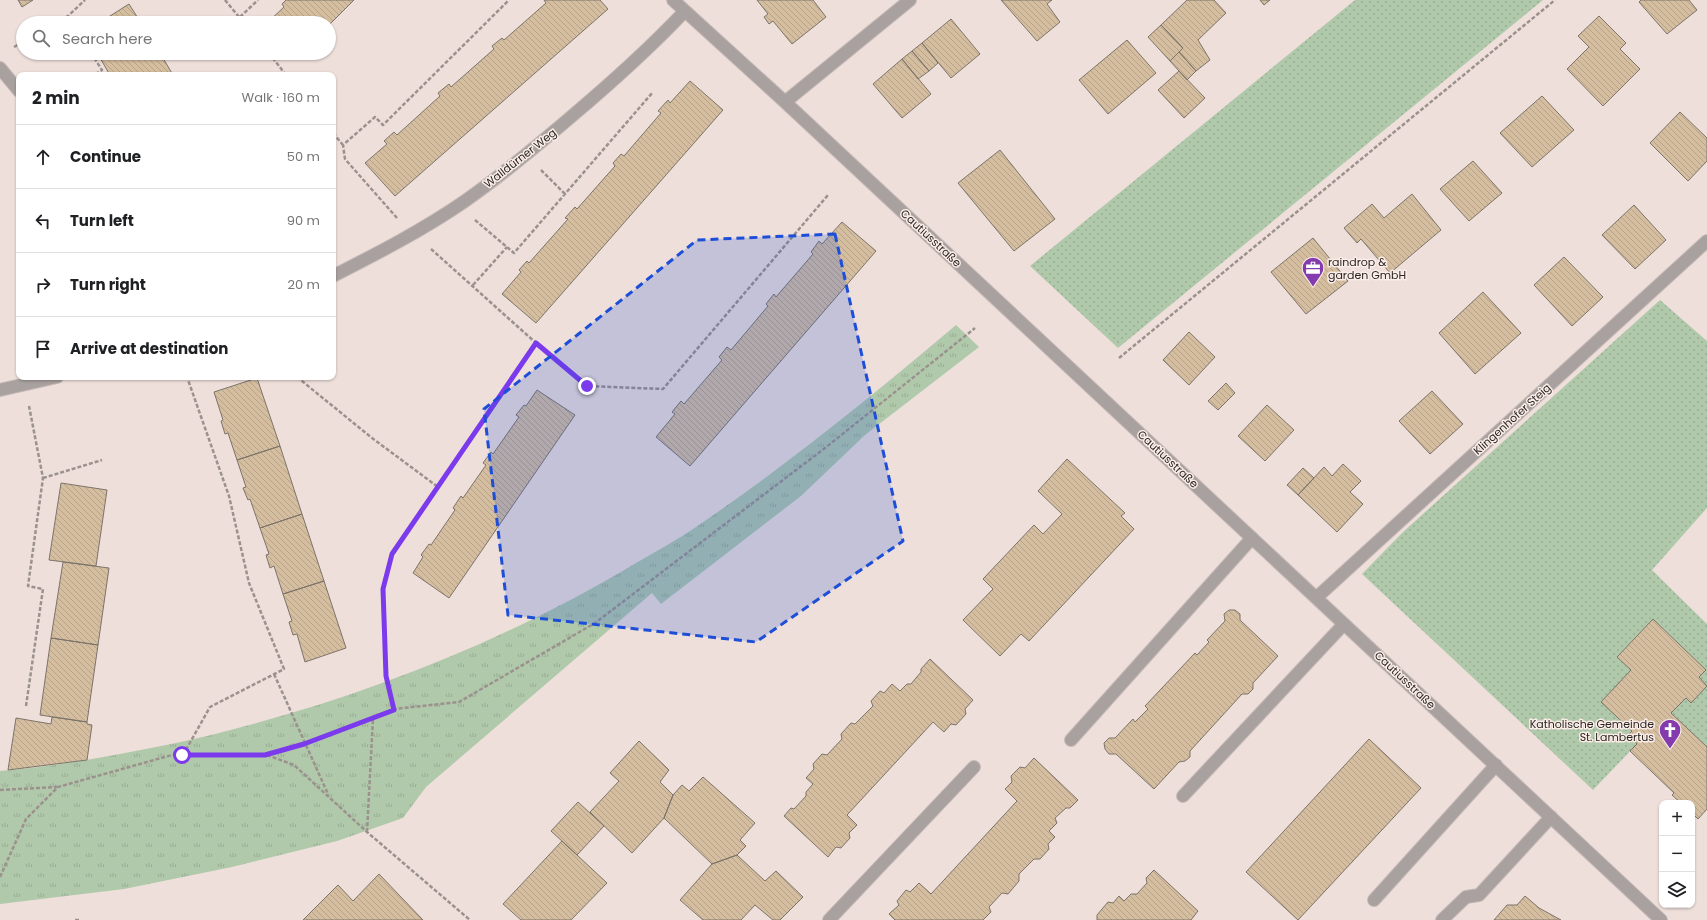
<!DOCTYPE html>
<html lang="en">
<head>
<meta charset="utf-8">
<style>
  :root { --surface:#fff; --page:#f6f6f6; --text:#202124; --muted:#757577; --line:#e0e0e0 }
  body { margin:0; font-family:Poppins,sans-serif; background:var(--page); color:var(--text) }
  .controls { position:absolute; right:12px; bottom:12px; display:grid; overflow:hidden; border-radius:8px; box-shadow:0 1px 3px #0004 }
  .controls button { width:36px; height:36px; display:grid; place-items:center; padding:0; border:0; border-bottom:1px solid var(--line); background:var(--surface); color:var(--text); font:20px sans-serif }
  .stop { position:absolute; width:12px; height:12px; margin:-9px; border:3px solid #7c3aed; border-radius:50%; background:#fff }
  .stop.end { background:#7c3aed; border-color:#fff; box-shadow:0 1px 4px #0008 }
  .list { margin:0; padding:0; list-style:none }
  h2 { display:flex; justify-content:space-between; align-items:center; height:52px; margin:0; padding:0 16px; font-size:17px }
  h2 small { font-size:13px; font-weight:400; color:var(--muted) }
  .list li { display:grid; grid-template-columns:26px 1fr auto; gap:12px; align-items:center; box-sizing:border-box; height:64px; padding:0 16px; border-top:1px solid var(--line) }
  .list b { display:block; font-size:15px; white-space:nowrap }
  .list em { font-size:13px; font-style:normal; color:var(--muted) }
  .icon { flex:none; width:22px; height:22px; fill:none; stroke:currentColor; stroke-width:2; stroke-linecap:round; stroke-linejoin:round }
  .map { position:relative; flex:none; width:1707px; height:920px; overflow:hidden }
  .search { position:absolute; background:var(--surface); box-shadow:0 1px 3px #0004; left:16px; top:16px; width:320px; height:44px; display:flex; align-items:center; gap:10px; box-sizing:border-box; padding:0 14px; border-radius:22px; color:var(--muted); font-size:15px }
  .panel { position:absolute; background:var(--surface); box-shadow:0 1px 3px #0004; left:16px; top:72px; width:320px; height:308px; border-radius:8px }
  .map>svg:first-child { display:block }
</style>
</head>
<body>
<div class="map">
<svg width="1707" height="920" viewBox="0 0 1707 920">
  <defs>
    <pattern id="grass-dots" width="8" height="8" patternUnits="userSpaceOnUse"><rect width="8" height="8" fill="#b0c9ab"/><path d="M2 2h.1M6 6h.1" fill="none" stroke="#98ac93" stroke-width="1.8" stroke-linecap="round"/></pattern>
    <pattern id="park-tufts" width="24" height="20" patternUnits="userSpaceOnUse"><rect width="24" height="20" fill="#b0c9ab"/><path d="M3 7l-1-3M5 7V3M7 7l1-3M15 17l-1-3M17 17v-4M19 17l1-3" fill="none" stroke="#98ac93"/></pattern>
    <pattern id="building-back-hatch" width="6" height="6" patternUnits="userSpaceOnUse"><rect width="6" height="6" fill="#d5be9f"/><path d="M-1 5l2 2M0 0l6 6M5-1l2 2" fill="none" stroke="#b7a389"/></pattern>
  </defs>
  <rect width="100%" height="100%" fill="#eedfda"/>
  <!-- grass -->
  <path fill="url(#grass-dots)" d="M1355,0H1543L1118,348L1030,266Z
    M1660,300L1707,341V508L1652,570L1707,624V747L1671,713L1686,698L1699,677L1706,670L1653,619L1617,657L1631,670L1601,702L1632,731L1628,735L1637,744L1593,790L1362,574L1403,532Z"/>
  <!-- park -->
  <path fill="url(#park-tufts)" d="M956,325L979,347L865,435L801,496L661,604L652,593L426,787L403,818L337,841L232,867L124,889L0,904V771C59,766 118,755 176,743C338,707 494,648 636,563C656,551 677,540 696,527C787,465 872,396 956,325Z"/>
  <!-- building -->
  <path fill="url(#building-back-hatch)" stroke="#7c746a" d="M18,0H33L22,7Z
    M286,0H354L329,25V23H269L268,22L284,7L282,4Z
    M544,0H600L608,9L395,196L365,163L387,144L384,141L394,132L397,135L440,96L438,93L449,84L451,87L494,49L492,46L502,38L504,40L546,3Z
    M757,0H813L826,17L792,44L773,21L769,24L764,17L768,14Z
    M1001,0H1052L1047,4L1060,22L1037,41Z
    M1187,0H1214L1226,13L1198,40L1210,60L1196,71L1179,52L1183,48L1161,25Z
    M1260,0H1270L1264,5Z
    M1641,0H1689L1697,10L1667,34L1639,2Z
    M129,4L141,23H99Z
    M1599,16L1626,43L1620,49L1640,69L1603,106L1567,69L1589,47L1578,36Z
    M951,19L980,54L951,78L922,43Z
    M1161,25L1183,48L1170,61L1148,37Z
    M1127,40L1156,73L1108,114L1079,80Z
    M922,43L938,63L929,71L912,51Z
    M912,51L929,71L918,79L902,59Z
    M1179,52L1196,71L1187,80L1170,61Z
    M101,53H160L173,75H114L113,74L110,75L100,58L103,56Z
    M902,59L931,94L902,118L873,84Z
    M1179,71L1205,98L1184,118L1158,90Z
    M690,81L723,110L536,323L502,294L521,272L519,270L527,261L529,263L568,219L565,218L575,207L577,209L615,166L613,163L621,154L624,156L661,113L658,111L668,100L670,103Z
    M1542,96L1574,130L1532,167L1500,133Z
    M1680,112L1707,138V161L1688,181L1650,143Z
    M1000,150L1055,219L1014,251L958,183Z
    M1473,161L1502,193L1469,221L1440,189Z
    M1412,194L1441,230L1390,273L1361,239L1357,243L1344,228L1372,204L1384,218Z
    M1634,205L1666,240L1635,269L1602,235Z
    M842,222L876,251L690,466L656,437L675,414L672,412L681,401L684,404L722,360L719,357L727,347L731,350L768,306L766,304L774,294L776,297L813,254L811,252L819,241L822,244Z
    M1313,238L1348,281L1306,314L1271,272Z
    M1564,257L1603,297L1572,326L1534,285Z
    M1483,292L1521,333L1475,374L1439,333Z
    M1189,332L1215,357L1189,385L1163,360Z
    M257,378L280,446L237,460L228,433L225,434L221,421L223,420L214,392Z
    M1226,383L1235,393L1218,410L1208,401Z
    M537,390L575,415L449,598L413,573L423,557L421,555L429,544L431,545L455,510L453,508L461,496L463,498L486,465L483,463L491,452L493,454L519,417L516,415L524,405L526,406Z
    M1432,391L1463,424L1430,454L1399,421Z
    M1267,405L1294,430L1265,461L1238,436Z
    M280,446L302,514L260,528L250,499L248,500L243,488L246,487L237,460Z
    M1067,459L1125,513L1121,516L1134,529L1029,641L1021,634L1000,656L963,620L993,589L983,579L1034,525L1043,534L1062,514L1038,491Z
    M1343,464L1361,481L1350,492L1363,504L1337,532L1298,495L1324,467L1332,476Z
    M1303,468L1314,478L1298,495L1287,485Z
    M61,483L107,490L96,566L49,560Z
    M302,514L324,581L283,594L274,566L270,568L266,555L269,554L260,528Z
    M63,562L109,568L98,645L51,638Z
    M324,581L346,648L305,662L297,634L293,635L289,622L292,621L283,594Z
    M1229,610H1235L1240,614V620L1278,656L1253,683V689L1248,694H1242L1190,751V757L1185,761L1179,762L1154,789L1116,754H1109L1105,749L1104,743L1109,738H1115L1133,719L1135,722L1148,709L1145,706L1195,653L1197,655L1209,642L1207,640L1225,621L1224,614Z
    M1653,619L1706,670L1699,677L1707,686L1691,703L1686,698L1671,713L1707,747V809L1698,819L1692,813V803H1681L1672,795L1674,793L1630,751L1637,744L1628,735L1632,731L1601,702L1631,670L1617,657Z
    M51,638L98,645L87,722L40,715Z
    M930,659L973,700L965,709L966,714L956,725L951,724L944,732L933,722L847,815L857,825L849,833L850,838L841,848L836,847L828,857L784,816L791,808L794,809L806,796V792L813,784L806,778L814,769L813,764L822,754L827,755L842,739L841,734L851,723L855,724L873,706L871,701L880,691L884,693L892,684L900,691L907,684H911L921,672V669Z
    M52,717L87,722V724L92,725L87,760L8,770L16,718L51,724Z
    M1369,739L1421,788L1298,920L1246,872Z
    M639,741L669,770L660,782L673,795L664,818L632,853L590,812L619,781L610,773Z
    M1034,758L1078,800L1070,808H1066L1055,818L1057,823L1049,831L1055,837L1048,844L1049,849L1040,859H1034L1019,874V881L1008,894L1002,893L989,907L991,912L983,920H895L889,914L899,905L897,901L906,890L910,892L919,883L931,894L1017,801L1005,789L1012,782L1011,776L1020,767L1025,768Z
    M703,777L755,823L740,840L746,846L737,855L712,864L664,818L673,795L682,785L689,791Z
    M578,802L604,826L577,855L551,831Z
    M562,841L607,883L571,920H521L503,904Z
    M737,855L765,881L776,871L803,897L780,920H773L755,905L741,920H703L680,900L712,864Z
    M1154,870L1198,911L1191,920H1097V915L1108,902L1113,903L1119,896L1124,901L1131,894H1137L1147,883L1146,878Z
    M379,874L423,920H303L338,885L353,901Z
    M1525,896L1539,908L1561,920H1494L1507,905H1517Z"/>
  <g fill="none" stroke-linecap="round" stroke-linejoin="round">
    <!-- service casing -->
    <g stroke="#c7bab5" stroke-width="14">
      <path id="service" d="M1071,740L1252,538
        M1183,796L1344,624
        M1374,900L1496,765
        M829,920L974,767
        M1442,920L1466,897L1479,895L1551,817"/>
    </g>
    <!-- minor casing -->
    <g stroke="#c7bab5" stroke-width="14">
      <path id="minor" d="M673,0L785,102L1661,920
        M0,68L19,91
        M785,102L910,0
        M333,276C378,253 423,230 465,201C502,175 537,146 572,116C611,83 649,49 685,11
        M0,390L57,377
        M1316,598L1707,241"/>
    </g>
    <!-- path -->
    <path stroke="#9b918d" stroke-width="2.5" stroke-dasharray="4 2" stroke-linecap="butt" d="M225,0L244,23
      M240,17L258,0
      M56,23L68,16
      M73,23L68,16L85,0
      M14,47L23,42
      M91,53L102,70L94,75
      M269,53L286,75
      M333,133L343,145
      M541,170L565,194
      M397,218L345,159L343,145L375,117L383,125L509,0
      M475,220L514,253L653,92
      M431,249L536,343L587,386L663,389L828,195
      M473,285L507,247
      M1119,358L1555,0
      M297,377L372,438L438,487
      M43,478L102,460
      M274,674L328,794
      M26,706L43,589L28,586L43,478L29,406
      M394,709L386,676L383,589L392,554L536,343
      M183,755L210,707L284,669L249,583L229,496L187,377
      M267,755L294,765L367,832L470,920
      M0,790L57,787
      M367,832L373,718
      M0,877L26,819L58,787L172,755H265L304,744L394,709L459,702L595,623L825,448L975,328
      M75,920H79"/>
    <!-- service -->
    <use href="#service" stroke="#a8a19f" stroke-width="12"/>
    <!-- minor -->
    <use href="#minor" stroke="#a8a19f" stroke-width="12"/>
  </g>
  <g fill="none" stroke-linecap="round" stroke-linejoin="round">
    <!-- route -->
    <path stroke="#7c3aed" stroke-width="5" d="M182,755H265L304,744L394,710L386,676L383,589L392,554L536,343L587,386"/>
  </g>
  <!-- marked area -->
  <path fill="#1d4ed8" fill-opacity="0.2" stroke="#1d4ed8" stroke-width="3" stroke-dasharray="8 5" stroke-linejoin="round" d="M835,234L903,541L756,642L508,615L484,409L697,240Z"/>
  <!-- icons -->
  <defs>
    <g id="office-pin" transform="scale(1.15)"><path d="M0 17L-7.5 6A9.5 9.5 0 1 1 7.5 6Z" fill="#833bae" stroke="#fbede7"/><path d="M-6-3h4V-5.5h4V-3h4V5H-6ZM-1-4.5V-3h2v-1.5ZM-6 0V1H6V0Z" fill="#fff"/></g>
    <g id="church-pin" transform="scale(1.15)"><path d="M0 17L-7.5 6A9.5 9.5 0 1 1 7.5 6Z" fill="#833bae" stroke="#fbede7"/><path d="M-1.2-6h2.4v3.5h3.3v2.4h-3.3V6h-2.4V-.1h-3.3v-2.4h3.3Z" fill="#fff"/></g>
  </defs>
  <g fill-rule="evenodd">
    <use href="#office-pin" x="1313" y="268"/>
    <use href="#church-pin" x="1670" y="730"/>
  </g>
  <g text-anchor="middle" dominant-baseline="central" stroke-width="3" stroke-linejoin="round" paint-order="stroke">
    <!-- street labels -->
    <g font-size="11" fill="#2a2523" stroke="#fbede7">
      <text transform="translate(520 158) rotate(-38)">Walldürner Weg</text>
      <text transform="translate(931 238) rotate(43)">Cautiusstraße</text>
      <text transform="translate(1512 419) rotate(-42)">Klingenhofer Steig</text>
      <text transform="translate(1168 459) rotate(43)">Cautiusstraße</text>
      <text transform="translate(1405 680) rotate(43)">Cautiusstraße</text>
    </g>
    <!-- poi labels -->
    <g font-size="11" fill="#2a2523" stroke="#fbede7" text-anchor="start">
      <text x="1328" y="262">raindrop &amp;<tspan x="1328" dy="13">garden GmbH</tspan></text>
      <text x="1654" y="724" text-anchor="end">Katholische Gemeinde<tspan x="1654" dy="13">St. Lambertus</tspan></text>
    </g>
  </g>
</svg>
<div class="controls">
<button>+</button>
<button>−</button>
<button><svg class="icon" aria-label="layers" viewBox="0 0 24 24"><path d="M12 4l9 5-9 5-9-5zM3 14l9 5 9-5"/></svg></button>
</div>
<div class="stop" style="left:182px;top:755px"></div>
<div class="stop end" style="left:587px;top:386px"></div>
<div class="search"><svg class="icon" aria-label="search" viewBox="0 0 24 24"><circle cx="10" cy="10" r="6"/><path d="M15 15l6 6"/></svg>Search here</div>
<section class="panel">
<h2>2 min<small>Walk · 160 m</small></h2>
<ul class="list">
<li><svg class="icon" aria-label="ahead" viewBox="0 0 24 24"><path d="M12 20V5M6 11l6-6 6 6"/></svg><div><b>Continue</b></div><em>50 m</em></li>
<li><svg class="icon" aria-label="left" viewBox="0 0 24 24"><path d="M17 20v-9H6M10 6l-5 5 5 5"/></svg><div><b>Turn left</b></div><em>90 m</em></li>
<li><svg class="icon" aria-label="right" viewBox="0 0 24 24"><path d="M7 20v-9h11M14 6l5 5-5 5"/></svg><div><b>Turn right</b></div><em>20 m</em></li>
<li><svg class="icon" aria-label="arrive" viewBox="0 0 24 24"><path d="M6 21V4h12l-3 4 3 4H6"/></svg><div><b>Arrive at destination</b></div></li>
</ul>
</section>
</div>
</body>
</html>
